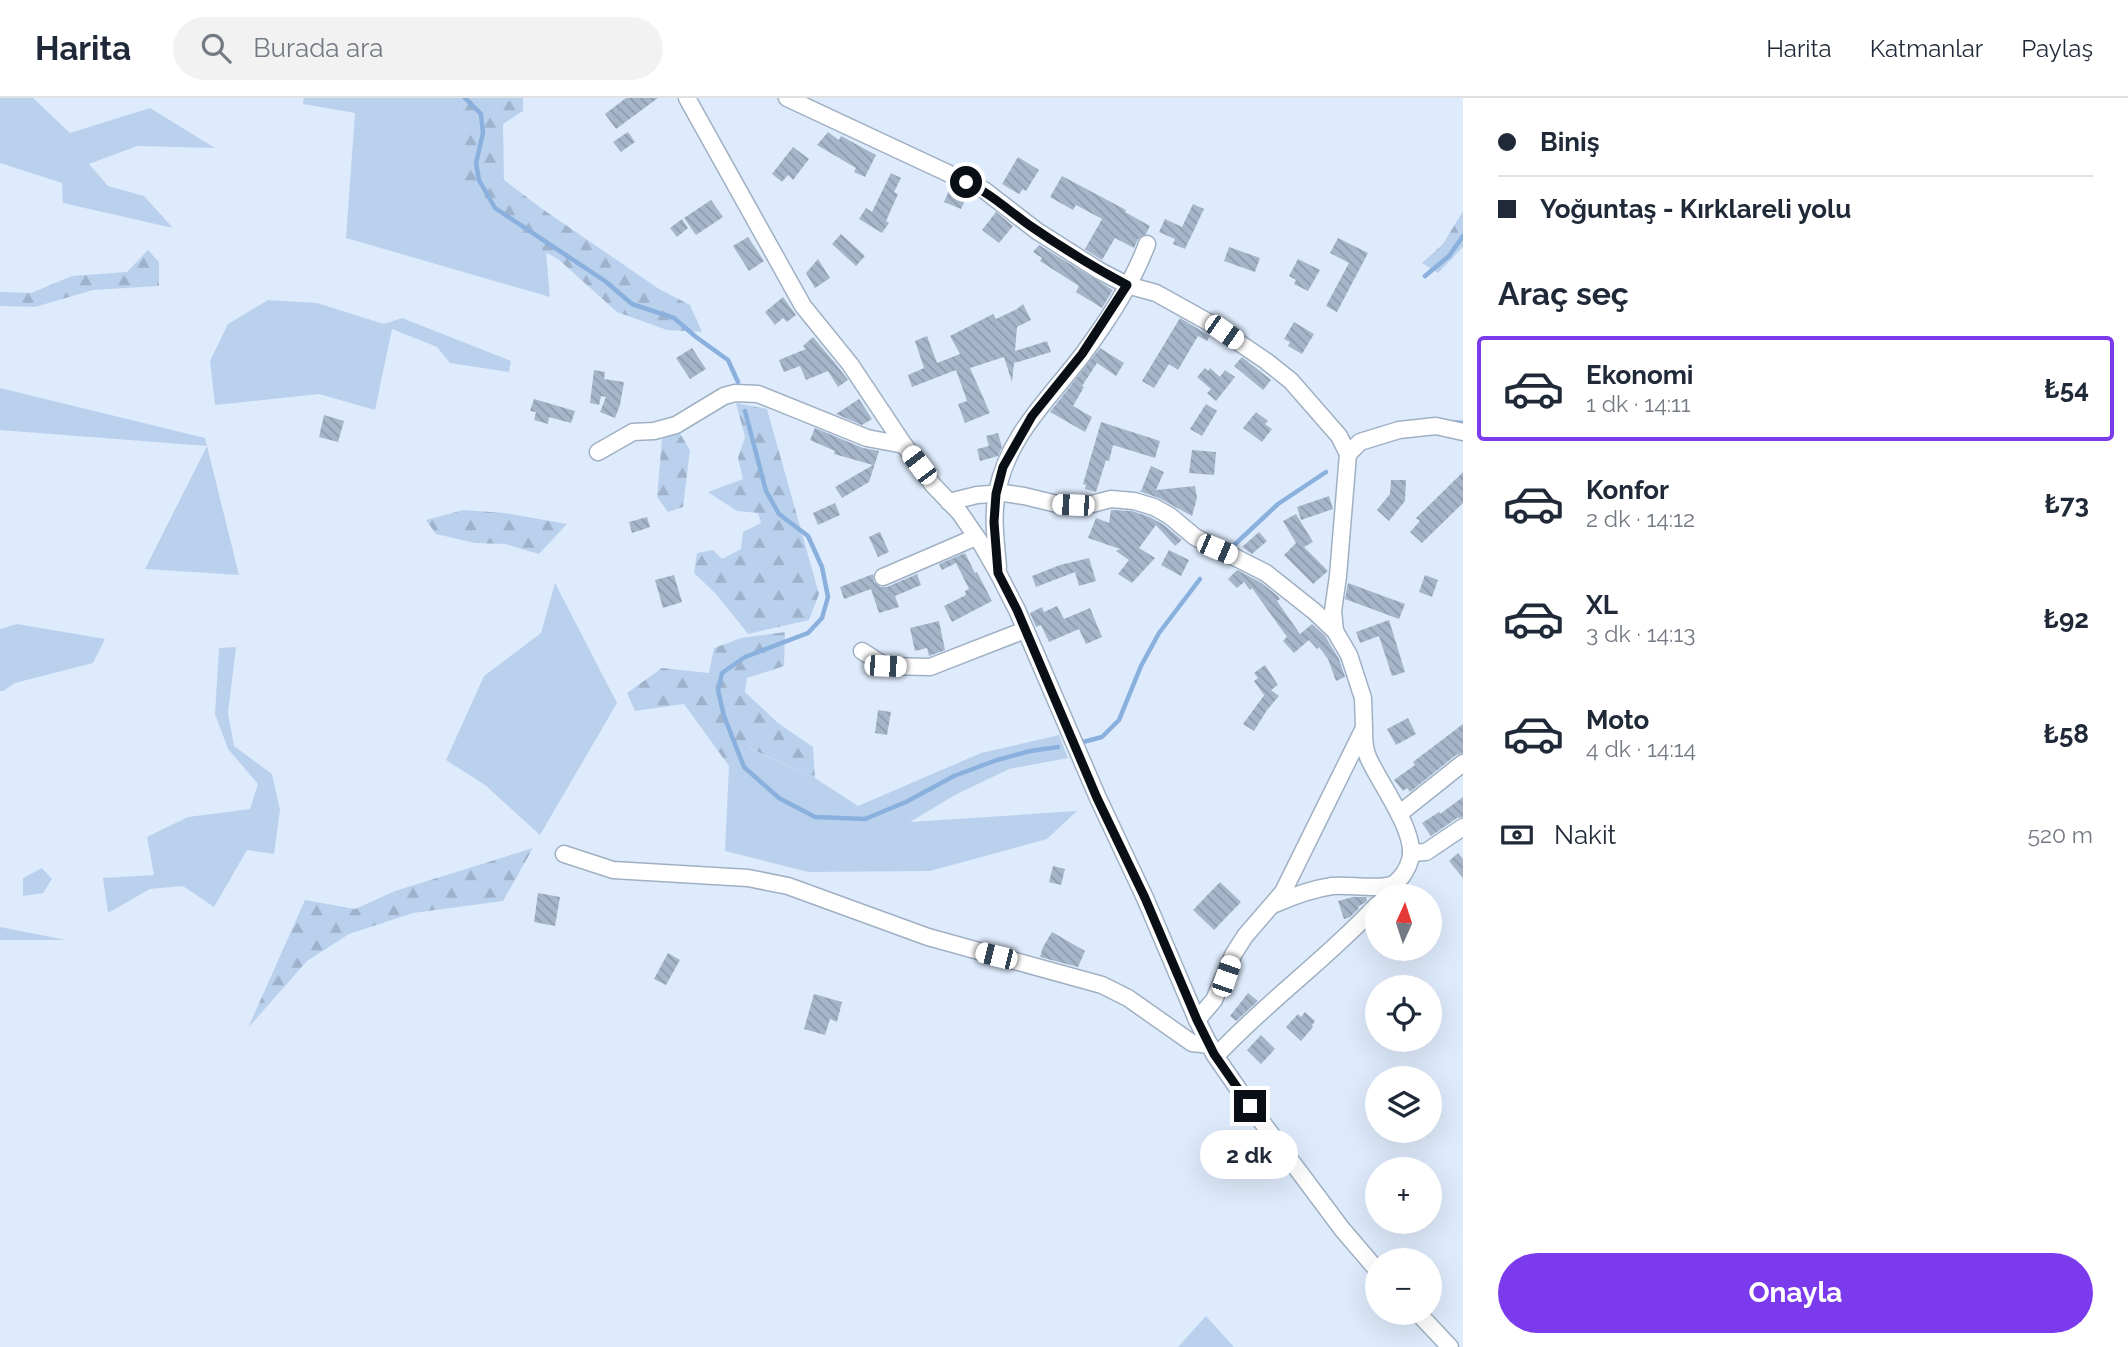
<!DOCTYPE html>
<html lang="tr">
<meta charset="utf-8">
<style>
:root{--surface:#fff;--page:#f2f2f3;--text:#1f2937;--muted:#747a83;--line:#e0e1e3;--accent:#7c3aed}
body{margin:0;font-family:Raleway,sans-serif;background:var(--page);color:var(--text);height:100vh;display:flex;flex-direction:column;font-size:26px;white-space:nowrap}
*{box-sizing:border-box;margin:0}
p{font-size:23px;color:var(--muted)}
.icon{flex:none;width:38px;height:38px;fill:none;stroke:currentColor;stroke-width:2;stroke-linecap:round;stroke-linejoin:round}
.map{position:relative;flex:1;overflow:hidden}
.drawer{display:flex;flex-direction:column;background:var(--surface);width:665px}
.drawer>*{flex:none}
.banner{display:grid;align-content:center;height:154px;padding:0 35px;background:var(--surface)}
.needle{width:46px;rotate:3deg}
.fabs{position:absolute;left:1365px;top:786px;display:grid;gap:14px}
.fabs a{display:grid;place-items:center;width:77px;height:77px;border-radius:50%;background:var(--surface);box-shadow:0 7px 28px #0002;font-size:35px}
.end{position:absolute;width:32px;height:32px;margin:-16px;border:9px solid #090f15;background:#fff;box-shadow:0 0 0 4px #fff}
.from{border-radius:50%}
.bubble{position:absolute;height:49px;border-radius:24px;background:var(--surface);box-shadow:0 7px 28px #0002;font-size:23px;font-weight:700;line-height:49px;text-align:center}
.car{position:absolute;width:21px;height:42px;margin:-21px -10px;border-radius:9px;box-shadow:0 0 5px 2px #0007;background:linear-gradient(#fff 24%,#345 0 40%,#fff 0 76%,#345 0 86%,#fff 0)}
.banner b{display:flex;align-items:center;gap:24px;height:66px;font-size:26px}
.banner b+b{border-top:2px solid var(--line)}
.banner i{width:18px;height:18px;background:var(--text)}
ul{padding:0;list-style:none}
li{display:flex;align-items:center;gap:21px;height:105px;margin:0 14px 10px;padding:0 21px;border:4px solid transparent;border-radius:7px}
li div{flex:1}
li b{display:block;font-size:26px}
li em{font-style:normal;font-weight:700}
li.current{border-color:var(--accent)}
li>.icon{width:63px;height:63px;stroke-width:1.5}
h2{padding:0 35px;font-size:32px;line-height:84px}
.pay{display:flex;align-items:center;gap:18px;height:77px;padding:0 35px;font-size:26px}
.pay p{margin-inline-start:auto}
.cta{display:flex;gap:14px;margin-top:auto;padding:14px 35px}
.cta a{flex:1;height:80px;border-radius:42px;background:var(--accent);color:#fff;font-size:28px;font-weight:700;line-height:80px;text-align:center}
header{display:flex;align-items:center;gap:42px;box-sizing:border-box;height:98px;padding:0 35px;background:var(--surface);border-bottom:2px solid var(--line)}
header strong{font-size:33px}
nav{display:flex;gap:38px;margin-inline-start:auto;font-size:24px}
.search{width:490px;height:63px;background:var(--page);display:flex;align-items:center;gap:18px;box-sizing:border-box;padding:0 24px;border-radius:38px;color:var(--muted);font-size:26px}
main{display:flex;flex:1;min-height:0}
.map>svg:first-child{display:block}
</style>
<header>
<strong>Harita</strong>
<div class="search"><svg class="icon" aria-label="search" viewBox="0 0 24 24"><circle cx="10" cy="10" r="6"/><path d="M15 15l6 6"/></svg>Burada ara</div>
<nav><a>Harita</a><a>Katmanlar</a><a>Paylaş</a></nav>
</header>
<main>
<div class="map">
<svg width="1463" height="1249" viewBox="0 0 1463 1249">
<defs>
<pattern id="forest-firs" width="22" height="20" patternUnits="userSpaceOnUse" patternTransform="scale(1.75)"><rect width="22" height="20" fill="#bad1ee"/><path d="M5 1l3.5 6h-7zM16 11l3.5 6h-7z" fill="#9fb2cb"/></pattern>
<pattern id="building-back-hatch" width="6" height="6" patternUnits="userSpaceOnUse" patternTransform="scale(1.75)"><rect width="6" height="6" fill="#a6b6ca"/><path d="M-1 5l2 2M0 0l6 6M5-1l2 2" fill="none" stroke="#8e9bad"/></pattern>
</defs>
<rect width="100%" height="100%" fill="#deebfc"/>
<g fill="#bad1ee">
<path d="M 0,0 L 33,0 L 70,35 L 150,10 L 215,50 L 137,48 L 89,66 L 108,88 L 144,98 L 173,130 L 63,105 L 62,85 L 0,65 Z"/>
<path d="M 304,0 L 467,0 L 459,9 L 466,32 L 459,77 L 485,122 L 546,154 L 550,199 L 346,140 L 355,15 L 303,6 Z"/>
<path d="M 268,202 L 317,205 L 384,226 L 402,220 L 511,263 L 509,274 L 450,265 L 437,249 L 392,231 L 375,312 L 319,296 L 215,307 L 210,263 L 228,226 Z"/>
<path d="M 0,290 L 205,340 L 239,477 L 145,471 L 207,348 L 0,332 Z"/>
<path d="M 555,485 L 617,605 L 540,737 L 485,687 L 446,662 L 484,578 L 541,535 Z"/>
<path d="M 17,526 L 105,541 L 93,565 L 15,585 L 3,593 L 0,593 L 0,531 Z"/>
<path d="M 236,549 L 228,615 L 234,648 L 272,676 L 280,712 L 274,756 L 247,752 L 214,809 L 183,788 L 150,791 L 108,815 L 103,780 L 154,777 L 147,739 L 188,719 L 250,711 L 258,686 L 228,651 L 215,616 L 219,550 Z"/>
<path d="M 1059,637 L 1068,660 L 1009,671 L 955,697 L 910,724 L 1077,713 L 1047,741 L 930,773 L 808,774 L 725,753 L 729,668 L 748,650 L 815,680 L 858,708 L 981,655 Z"/>
<path d="M 42,770 L 52,781 L 43,795 L 23,798 L 23,780 Z"/>
<path d="M 0,829 L 66,842 L 0,842 Z"/>
<path d="M 1206,1218 L 1234,1249 L 1178,1249 Z"/>
</g>
<g fill="url(#forest-firs)">
<path d="M 467,0 L 523,0 L 523,13 L 503,26 L 504,82 L 541,110 L 659,191 L 690,207 L 702,234 L 667,232 L 617,214 L 558,161 L 485,122 L 458,77 L 466,32 L 459,9 Z"/>
<path d="M 1463,113 L 1463,149 L 1438,175 L 1422,165 L 1443,146 Z"/>
<path d="M 148,152 L 159,164 L 159,188 L 93,192 L 35,209 L 0,208 L 0,194 L 31,195 L 72,178 L 127,174 Z"/>
<path d="M 736,305 L 767,311 L 819,496 L 809,522 L 748,536 L 717,497 L 694,475 L 697,455 L 713,452 L 722,461 L 741,451 L 743,434 L 761,425 L 758,415 L 737,413 L 708,394 L 743,381 L 738,360 L 745,339 Z"/>
<path d="M 679,334 L 690,352 L 683,409 L 668,414 L 657,399 L 662,341 Z"/>
<path d="M 463,412 L 505,415 L 567,426 L 539,456 L 505,446 L 475,445 L 436,436 L 426,422 Z"/>
<path d="M 785,534 L 784,568 L 747,580 L 745,594 L 778,625 L 813,649 L 815,680 L 749,650 L 729,668 L 684,606 L 635,613 L 627,595 L 662,570 L 709,575 L 714,550 L 741,540 Z"/>
<path d="M 533,750 L 503,803 L 413,815 L 349,836 L 307,863 L 248,930 L 305,802 L 355,811 L 395,793 Z"/>
</g>
<g fill="none" stroke-linecap="round" stroke-linejoin="round">
<g stroke="#8ab0de" stroke-width="4.5">
<path d="M 465,0 L 481,16 L 483,35 L 476,65 L 479,82 L 495,110 L 605,183 L 632,206 L 674,220 L 696,239 L 728,262 L 738,284"/>
<path d="M 1425,178 L 1449,158 L 1463,138"/>
<path d="M 745,313 L 766,393 L 779,416 L 808,438 L 822,469 L 828,499 L 822,520 L 808,535 L 745,559 L 722,575 L 718,592 L 724,618 L 744,669 L 779,700 L 815,719 L 865,721 L 906,704 L 954,678 L 997,662 L 1030,653 L 1058,649"/>
<path d="M 1450,324 L 1463,325"/>
<path d="M 1232,449 L 1278,406 L 1326,374"/>
<path d="M 1083,644 L 1102,639 L 1119,622 L 1141,568 L 1159,535 L 1200,481"/>
</g>
</g>
<g fill="url(#building-back-hatch)">
<path d="M 626,0 L 658,0 L 616,31 L 605,16 Z"/>
<path d="M 628,34 L 635,44 L 621,54 L 613,44 Z"/>
<path d="M 828,34 L 839,42 L 841,38 L 876,57 L 865,79 L 854,74 L 856,70 L 817,47 Z"/>
<path d="M 793,49 L 809,61 L 793,82 L 788,77 L 782,84 L 772,76 Z"/>
<path d="M 1018,59 L 1039,72 L 1026,93 L 1023,91 L 1019,96 L 1002,86 Z"/>
<path d="M 891,75 L 901,80 L 894,94 L 898,96 L 886,123 L 889,125 L 882,135 L 859,121 L 866,110 L 872,114 Z"/>
<path d="M 1062,78 L 1126,112 L 1125,114 L 1150,128 L 1146,136 L 1138,141 L 1134,150 L 1115,140 L 1102,162 L 1085,151 L 1102,121 L 1076,107 L 1073,112 L 1050,99 Z"/>
<path d="M 951,88 L 968,96 L 961,111 L 944,104 Z"/>
<path d="M 711,102 L 723,119 L 696,137 L 684,120 Z"/>
<path d="M 1193,106 L 1204,111 L 1185,151 L 1173,146 L 1175,141 L 1159,134 L 1165,121 L 1182,129 Z"/>
<path d="M 996,114 L 1013,128 L 999,145 L 982,132 Z"/>
<path d="M 682,121 L 688,130 L 677,139 L 670,130 Z"/>
<path d="M 841,136 L 865,158 L 856,168 L 832,146 Z"/>
<path d="M 748,139 L 764,163 L 749,173 L 733,148 Z"/>
<path d="M 1338,140 L 1368,155 L 1337,214 L 1326,208 L 1349,165 L 1330,155 Z"/>
<path d="M 1039,147 L 1113,192 L 1102,210 L 1076,194 L 1079,188 L 1040,163 L 1042,160 L 1033,154 Z"/>
<path d="M 1229,149 L 1260,160 L 1255,174 L 1224,163 Z"/>
<path d="M 818,161 L 830,180 L 815,190 L 806,175 Z"/>
<path d="M 1298,161 L 1320,172 L 1308,193 L 1294,186 L 1296,182 L 1289,178 Z"/>
<path d="M 783,199 L 796,217 L 787,224 L 783,220 L 775,227 L 765,214 Z"/>
<path d="M 1023,206 L 1031,222 L 1017,229 L 1015,253 L 1047,243 L 1051,254 L 1014,265 L 1012,284 L 1004,259 L 970,270 L 990,315 L 965,325 L 958,306 L 967,303 L 966,300 L 956,272 L 912,289 L 908,277 L 924,270 L 915,243 L 927,238 L 937,265 L 960,256 L 950,238 L 993,216 L 996,221 L 1017,211 Z"/>
<path d="M 1180,220 L 1210,238 L 1207,243 L 1198,238 L 1178,272 L 1169,266 L 1154,290 L 1142,283 Z"/>
<path d="M 1294,224 L 1314,236 L 1302,256 L 1288,248 L 1290,244 L 1284,241 Z"/>
<path d="M 813,239 L 835,265 L 848,282 L 838,289 L 828,273 L 806,282 L 800,268 L 784,274 L 779,262 L 806,251 L 803,248 Z"/>
<path d="M 692,250 L 706,271 L 690,281 L 676,260 Z"/>
<path d="M 1100,250 L 1124,265 L 1116,278 L 1097,265 L 1082,288 L 1084,289 L 1073,308 L 1092,319 L 1085,334 L 1050,314 Z"/>
<path d="M 1242,259 L 1271,282 L 1263,292 L 1234,268 Z"/>
<path d="M 1205,270 L 1208,273 L 1210,270 L 1220,279 L 1225,272 L 1235,279 L 1216,303 L 1207,295 L 1211,291 L 1197,279 Z"/>
<path d="M 594,272 L 605,274 L 604,281 L 624,284 L 620,307 L 615,320 L 600,314 L 606,299 L 601,298 L 599,307 L 590,305 Z"/>
<path d="M 534,301 L 575,313 L 571,325 L 549,319 L 548,326 L 534,322 L 536,314 L 530,313 Z"/>
<path d="M 859,301 L 872,321 L 862,327 L 836,316 Z"/>
<path d="M 1206,306 L 1217,313 L 1202,338 L 1190,331 Z"/>
<path d="M 1256,314 L 1268,323 L 1265,326 L 1272,331 L 1262,344 L 1243,330 Z"/>
<path d="M 324,317 L 344,323 L 338,344 L 319,339 Z"/>
<path d="M 1101,324 L 1160,343 L 1155,360 L 1113,347 L 1109,363 L 1106,362 L 1096,394 L 1085,391 L 1086,387 L 1083,386 Z"/>
<path d="M 815,330 L 863,350 L 879,353 L 869,384 L 842,400 L 835,389 L 873,367 L 834,356 L 835,353 L 810,342 Z"/>
<path d="M 998,335 L 1002,349 L 998,358 L 980,363 L 977,351 L 989,348 L 986,338 Z"/>
<path d="M 1192,352 L 1216,354 L 1214,377 L 1189,375 Z"/>
<path d="M 1151,368 L 1164,374 L 1156,392 L 1195,388 L 1197,400 L 1192,418 L 1159,400 L 1139,393 L 1141,393 Z"/>
<path d="M 1463,374 L 1463,405 L 1422,445 L 1410,434 L 1420,423 L 1416,420 Z"/>
<path d="M 1391,382 L 1406,382 L 1405,403 L 1389,423 L 1377,412 L 1390,396 Z"/>
<path d="M 1329,398 L 1333,411 L 1301,422 L 1297,409 Z"/>
<path d="M 835,405 L 840,417 L 818,427 L 813,415 Z"/>
<path d="M 1111,412 L 1132,413 L 1150,419 L 1164,427 L 1182,442 L 1175,448 L 1156,427 L 1139,450 L 1155,460 L 1132,485 L 1118,476 L 1129,462 L 1116,453 L 1120,451 L 1088,440 L 1096,420 L 1109,425 Z"/>
<path d="M 1296,416 L 1313,444 L 1304,449 L 1328,473 L 1313,486 L 1284,457 L 1296,445 L 1283,423 Z"/>
<path d="M 647,419 L 650,429 L 632,435 L 629,424 Z"/>
<path d="M 880,434 L 889,454 L 878,459 L 869,439 Z"/>
<path d="M 1259,434 L 1267,443 L 1252,456 L 1242,449 Z"/>
<path d="M 1169,452 L 1189,462 L 1181,478 L 1161,467 Z"/>
<path d="M 965,455 L 975,475 L 977,474 L 992,503 L 952,524 L 944,508 L 966,497 L 965,493 L 969,491 L 956,465 L 942,472 L 939,466 Z"/>
<path d="M 1089,460 L 1096,483 L 1079,488 L 1075,474 L 1036,489 L 1032,478 L 1060,467 Z"/>
<path d="M 1237,472 L 1260,484 L 1278,498 L 1280,501 L 1277,503 L 1300,536 L 1312,526 L 1325,538 L 1339,561 L 1345,579 L 1336,583 L 1328,561 L 1319,549 L 1317,551 L 1309,542 L 1294,555 L 1283,543 L 1287,539 L 1252,490 L 1250,492 L 1244,484 L 1237,490 L 1228,481 Z"/>
<path d="M 873,476 L 874,484 L 881,489 L 887,489 L 917,476 L 921,487 L 895,498 L 899,509 L 879,515 L 871,491 L 844,501 L 840,489 Z"/>
<path d="M 674,477 L 682,504 L 663,510 L 655,482 Z"/>
<path d="M 1425,477 L 1438,482 L 1432,499 L 1419,494 Z"/>
<path d="M 1348,485 L 1405,506 L 1399,521 L 1345,501 Z"/>
<path d="M 1057,508 L 1064,521 L 1090,510 L 1102,539 L 1086,546 L 1079,531 L 1049,544 L 1041,527 L 1036,529 L 1030,515 L 1042,509 L 1044,514 Z"/>
<path d="M 1389,522 L 1405,574 L 1392,578 L 1379,538 L 1360,545 L 1356,534 Z"/>
<path d="M 939,523 L 945,552 L 929,558 L 927,550 L 915,553 L 910,530 Z"/>
<path d="M 1265,567 L 1278,587 L 1271,592 L 1279,598 L 1267,612 L 1254,633 L 1243,626 L 1265,596 L 1264,597 L 1254,583 L 1258,580 L 1254,575 Z"/>
<path d="M 878,612 L 891,614 L 887,637 L 875,635 Z"/>
<path d="M 1408,620 L 1416,636 L 1396,647 L 1387,631 Z"/>
<path d="M 1463,626 L 1463,655 L 1456,657 L 1410,694 L 1407,690 L 1403,693 L 1394,682 L 1415,667 L 1413,664 Z"/>
<path d="M 1463,699 L 1463,719 L 1457,720 L 1431,738 L 1422,725 L 1439,714 L 1440,716 Z"/>
<path d="M 1458,755 L 1463,761 L 1463,780 L 1449,763 Z"/>
<path d="M 1053,768 L 1065,771 L 1061,787 L 1049,784 Z"/>
<path d="M 1220,784 L 1241,804 L 1214,832 L 1193,812 Z"/>
<path d="M 538,795 L 560,799 L 555,828 L 534,824 Z"/>
<path d="M 1353,799 L 1366,799 L 1367,803 L 1358,809 L 1359,810 L 1350,819 L 1344,821 L 1338,803 Z"/>
<path d="M 1052,834 L 1085,853 L 1078,869 L 1040,859 L 1043,849 Z"/>
<path d="M 668,855 L 680,862 L 666,887 L 654,881 Z"/>
<path d="M 1248,895 L 1258,903 L 1236,923 L 1230,918 Z"/>
<path d="M 814,896 L 842,904 L 837,924 L 830,921 L 825,937 L 804,931 Z"/>
<path d="M 1305,914 L 1315,923 L 1312,927 L 1313,929 L 1301,943 L 1286,929 L 1298,916 L 1301,919 Z"/>
<path d="M 1261,937 L 1275,951 L 1261,966 L 1247,952 Z"/>
</g>
<g fill="none" stroke-linecap="round" stroke-linejoin="round">
<g stroke="#a0b0c3" stroke-width="19">
<g id="minor">
<path d="M 687,0 L 803,208 L 850,266 L 902,344 L 933,387 L 960,415 L 982,447 L 998,475 L 1017,512 L 1098,700 L 1145,800 L 1197,922 L 1214,956 L 1250,1008 L 1342,1131 L 1377,1172"/>
<path d="M 787,0 L 984,92 L 1037,133 L 1100,173 L 1127,187 L 1156,195 L 1210,225 L 1266,263 L 1291,283 L 1339,338 L 1348,356 L 1338,478 L 1333,513 L 1335,533"/>
<path d="M 598,354 L 633,334 L 654,333 L 676,327 L 724,298 L 735,295 L 758,296 L 867,340 L 904,347"/>
<path d="M 1348,356 L 1360,344 L 1399,332 L 1436,328 L 1463,334"/>
<path d="M 949,404 L 977,397 L 1004,395 L 1024,398 L 1057,406 L 1088,407 L 1111,401 L 1134,403 L 1154,409 L 1170,418 L 1195,439 L 1266,475 L 1315,514 L 1335,533 L 1349,557 L 1363,600 L 1364,630 L 1283,794 L 1245,838 L 1233,857 L 1214,902 L 1197,922"/>
<path d="M 998,469 C 996,445 992,419 997,395 C 1007,338 1050,300 1083,256 C 1106,225 1134,182 1147,146"/>
<path d="M 883,479 L 976,439"/>
<path d="M 862,553 L 885,568 L 930,569 L 1025,532"/>
<path d="M 1399,716 L 1463,665"/>
<path d="M 1411,755 L 1426,754 L 1463,729"/>
<path d="M 564,756 L 613,772 L 748,780 L 788,788 L 928,839 L 1102,887 L 1128,900 L 1192,945 L 1210,947"/>
<path d="M 1275,806 C 1293,798 1312,791 1332,788 C 1348,786 1384,793 1395,785 C 1402,780 1408,770 1410,762 C 1418,735 1379,685 1368,659 C 1364,650 1364,642 1364,633"/>
<path d="M 1216,958 C 1266,904 1327,861 1377,807"/>
<path d="M 1417,1214 L 1450,1249"/>
</g>
</g>
<use href="#minor" stroke="#fff" stroke-width="16"/>
</g>
<g fill="none" stroke-linecap="round" stroke-linejoin="round">
<path stroke="#090f15" stroke-width="9" d="M 966,84 C 990,95 1008,112 1029,127 C 1061,149 1093,169 1127,187 L 1082,256 L 1032,318 L 1003,369 L 996,396 L 994,424 L 998,475 L 1017,512 L 1097,700 L 1145,800 L 1197,922 L 1214,956 L 1250,1008"/>
</g>
</svg>
<div class="fabs">
<a><svg class="needle" viewBox="-14 -14 28 28"><path d="M0-13l5 13h-10z" fill="#e53935"/><path d="M0 13l5-13h-10z" fill="#747a83"/></svg></a>
<a><svg class="icon" aria-label="locate" viewBox="0 0 24 24"><circle cx="12" cy="12" r="6"/><path d="M12 2v4M12 18v4M2 12h4M18 12h4"/></svg></a>
<a><svg class="icon" aria-label="layers" viewBox="0 0 24 24"><path d="M12 4l9 5-9 5-9-5zM3 14l9 5 9-5"/></svg></a>
<a>+</a>
<a>−</a>
</div>
<i class="end from" style="left:966px;top:84px"></i>
<i class="end" style="left:1250px;top:1008px"></i>
<div class="bubble" style="left:1200px;top:1032px;width:98px">2 dk</div>
<i class="car" style="left:1224px;top:234px;rotate:125deg"></i>
<i class="car" style="left:919px;top:367px;rotate:323deg"></i>
<i class="car" style="left:1073px;top:407px;rotate:272deg"></i>
<i class="car" style="left:1217px;top:451px;rotate:113deg"></i>
<i class="car" style="left:885px;top:568px;rotate:92deg"></i>
<i class="car" style="left:996px;top:858px;rotate:284deg"></i>
<i class="car" style="left:1226px;top:878px;rotate:19deg"></i>
</div>
<section class="drawer">
<div class="banner">
<b><i class="from"></i>Biniş</b>
<b><i></i>Yoğuntaş - Kırklareli yolu</b>
</div>
<h2>Araç seç</h2>
<ul>
<li class="current"><svg class="icon" aria-label="car" viewBox="0 0 24 24"><path d="M5 17H2v-5l4-1 3-4h7l3 4 3 1v5h-3M9 17h6M6 11h13"/><circle cx="7" cy="17" r="2"/><circle cx="17" cy="17" r="2"/></svg><div><b>Ekonomi</b><p>1 dk · 14:11</p></div><em>₺54</em></li>
<li><svg class="icon" aria-label="car" viewBox="0 0 24 24"><path d="M5 17H2v-5l4-1 3-4h7l3 4 3 1v5h-3M9 17h6M6 11h13"/><circle cx="7" cy="17" r="2"/><circle cx="17" cy="17" r="2"/></svg><div><b>Konfor</b><p>2 dk · 14:12</p></div><em>₺73</em></li>
<li><svg class="icon" aria-label="car" viewBox="0 0 24 24"><path d="M5 17H2v-5l4-1 3-4h7l3 4 3 1v5h-3M9 17h6M6 11h13"/><circle cx="7" cy="17" r="2"/><circle cx="17" cy="17" r="2"/></svg><div><b>XL</b><p>3 dk · 14:13</p></div><em>₺92</em></li>
<li><svg class="icon" aria-label="car" viewBox="0 0 24 24"><path d="M5 17H2v-5l4-1 3-4h7l3 4 3 1v5h-3M9 17h6M6 11h13"/><circle cx="7" cy="17" r="2"/><circle cx="17" cy="17" r="2"/></svg><div><b>Moto</b><p>4 dk · 14:14</p></div><em>₺58</em></li>
</ul>
<div class="pay"><svg class="icon" aria-label="cash" viewBox="0 0 24 24"><path d="M3 7h18v10H3z"/><circle cx="12" cy="12" r="2"/></svg>Nakit<p>520 m</p></div>
<div class="cta"><a>Onayla</a></div>
</section>
</main>
